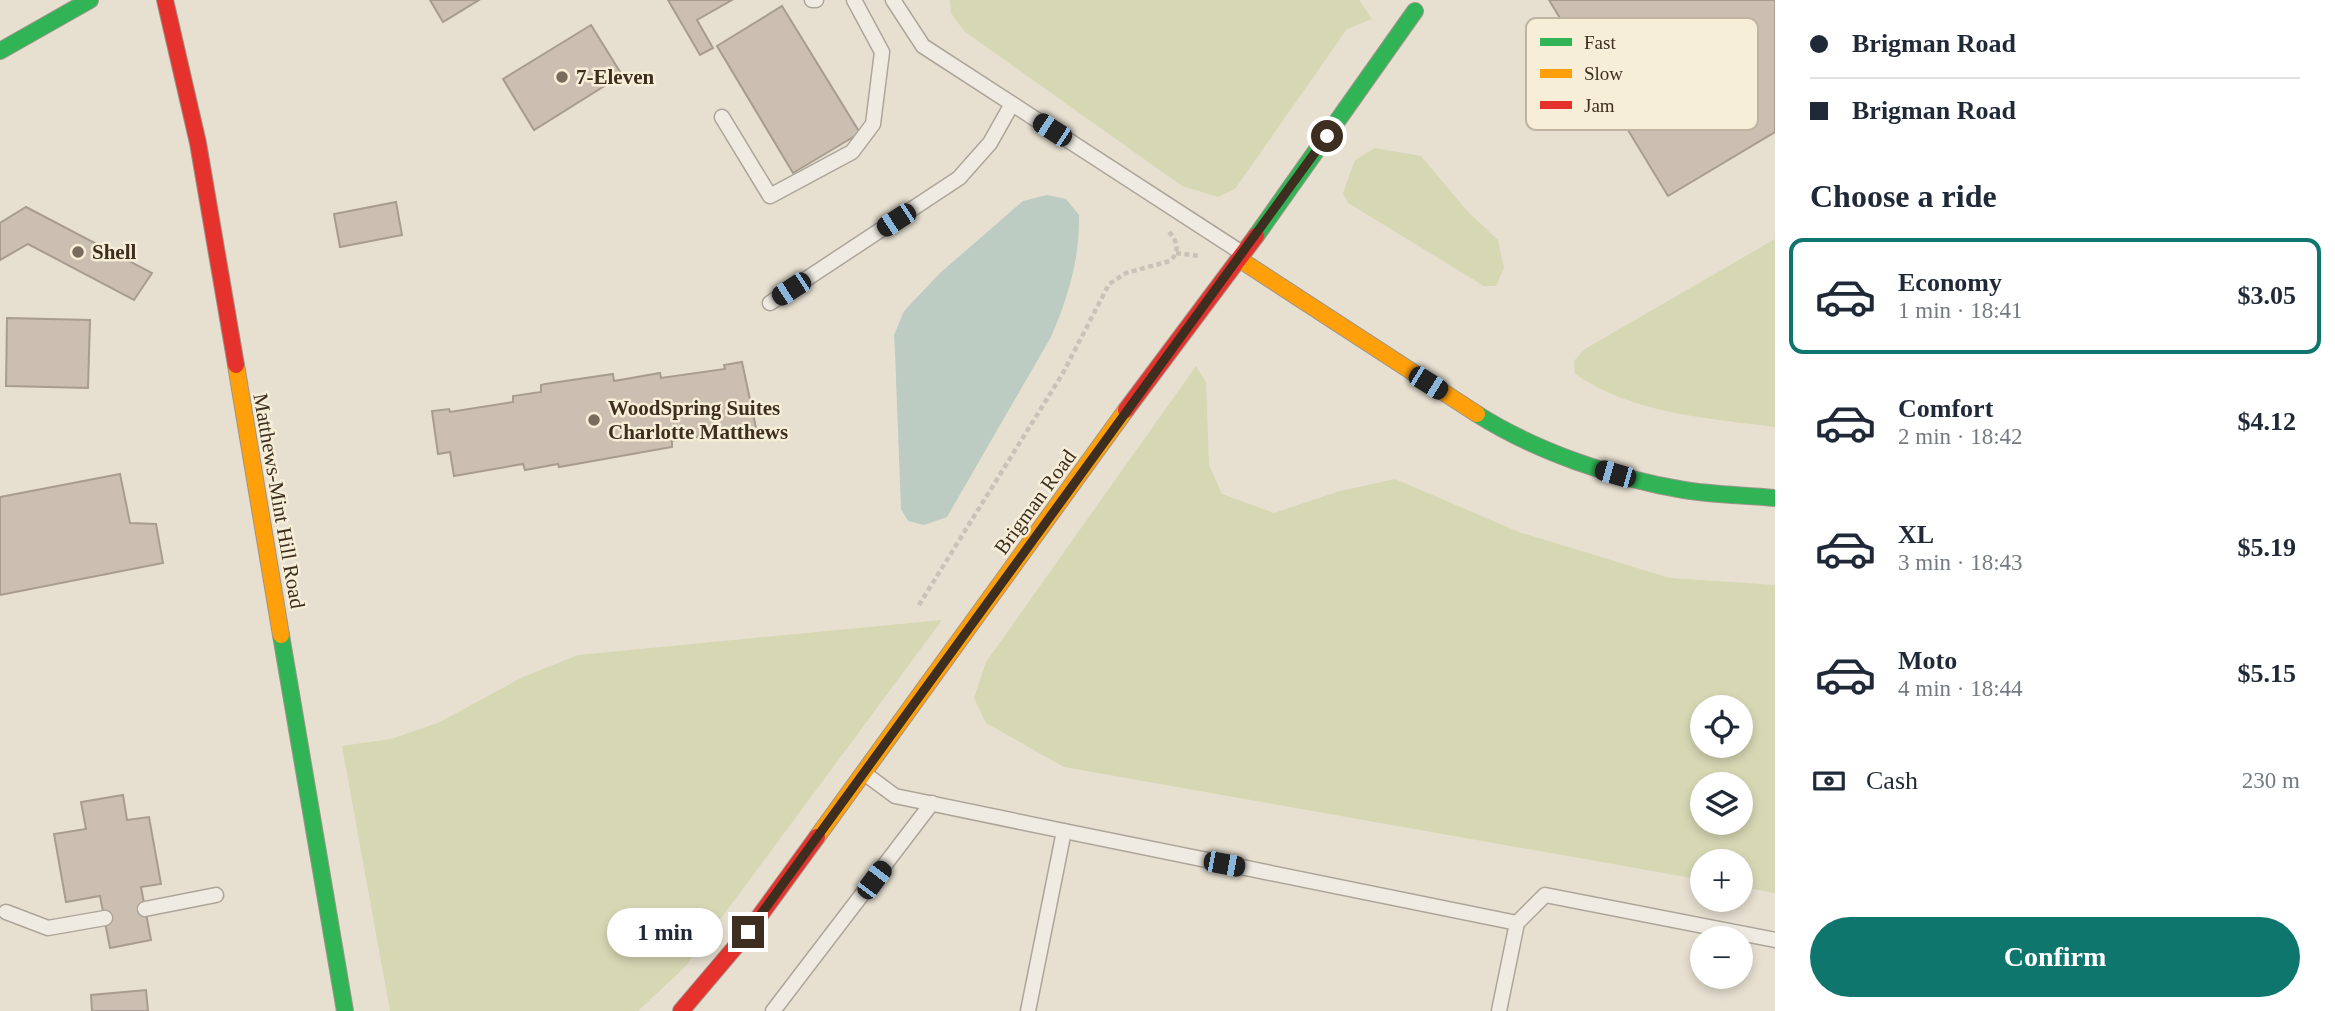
<!DOCTYPE html>
<meta charset="utf-8">
<style>
:root{--surface:#fff;--page:#f2f2f3;--text:#1f2937;--muted:#747a83;--line:#e0e1e3;--accent:#0f766e}
body{margin:0;font-family:Georgia,serif;background:var(--page);color:var(--text);height:100vh;display:flex;flex-direction:column;font-size:26px;white-space:nowrap}
*{box-sizing:border-box;margin:0}
p{font-size:23px;color:var(--muted)}
.icon{flex:none;width:38px;height:38px;fill:none;stroke:currentColor;stroke-width:2;stroke-linecap:round;stroke-linejoin:round}
.map{position:relative;flex:1;overflow:hidden}
.panel{display:flex;flex-direction:column;background:var(--surface);width:560px}
.panel>*{flex:none}
.hud{display:grid;align-content:center;height:154px;padding:0 35px;background:var(--surface)}
.fabs{position:absolute;left:1690px;top:695px;display:grid;gap:14px}
.fabs a{display:grid;place-items:center;width:63px;height:63px;border-radius:50%;background:var(--surface);box-shadow:0 4px 10px #0003;font-size:35px}
.end{position:absolute;width:32px;height:32px;margin:-16px;border:9px solid #3d2e20;background:#fff;box-shadow:0 0 0 4px #fff}
.from{border-radius:50%}
.bubble{position:absolute;height:49px;border-radius:24px;background:var(--surface);box-shadow:0 4px 10px #0003;font-size:23px;font-weight:800;line-height:49px;text-align:center}
.car{position:absolute;width:21px;height:42px;margin:-21px -10px;border-radius:9px;box-shadow:0 0 5px 2px #0007;background:linear-gradient(#222 24%,#8ab4d8 0 40%,#222 0 76%,#8ab4d8 0 86%,#222 0)}
.hud b{display:flex;align-items:center;gap:24px;height:66px;font-size:26px}
.hud b+b{border-top:2px solid var(--line)}
.hud i{width:18px;height:18px;background:var(--text)}
ul{padding:0;list-style:none}
li{display:flex;align-items:center;gap:21px;height:116px;margin:0 14px 10px;padding:0 21px;border:4px solid transparent;border-radius:14px}
li div{flex:1}
li b{display:block;font-size:26px}
li em{font-style:normal;font-weight:800}
li.selected{border-color:var(--accent)}
li>.icon{width:63px;height:63px;stroke-width:1.5}
h2{padding:0 35px;font-size:32px;line-height:84px}
.pay{display:flex;align-items:center;gap:18px;height:77px;padding:0 35px;font-size:26px}
.pay p{margin-inline-start:auto}
.primary-button{display:flex;gap:14px;margin-top:auto;padding:14px 35px}
.primary-button a{flex:1;height:80px;border-radius:42px;background:var(--accent);color:#fff;font-size:28px;font-weight:800;line-height:80px;text-align:center}
main{display:flex;flex:1;min-height:0}
.map>svg:first-child{display:block}
</style>
<main>
<div class="map">
<svg width="1775" height="1011" viewBox="0 0 1775 1011">
<rect width="100%" height="100%" fill="#e7e0d1"/>
<g fill="#d6d7b3" fill-rule="evenodd">
<path d="M 950,0 L 1359,0 L 1372,19 L 1347,29 L 1235,189 L 1218,197 L 1182,186 L 964,31 L 951,13 Z"/>
<path d="M 1375,148 L 1421,156 L 1468,212 L 1498,240 L 1504,268 L 1496,286 L 1484,286 L 1348,203 L 1343,193 L 1355,160 Z"/>
<path d="M 1775,239 L 1775,427 C 1706,418 1634,414 1575,374 L 1574,361 L 1585,349 Z"/>
<path d="M 1196,366 L 1206,382 L 1209,465 L 1222,494 L 1274,513 L 1340,491 L 1395,479 L 1519,532 L 1670,578 L 1775,585 L 1775,893 L 1741,887 L 1741,861 L 1703,861 L 1703,880 L 1064,767 L 986,723 L 974,698 L 986,662 ZM 1703,707 L 1741,707 L 1741,746 L 1703,746 ZM 1703,784 L 1741,784 L 1741,822 L 1703,822 Z"/>
<path d="M 942,620 L 685,967 L 638,1011 L 390,1011 L 342,746 L 391,739 L 438,723 L 523,677 L 578,655 Z"/>
</g>
<path fill="#bcccc2" d="M 1047,195 L 1066,199 L 1079,215 C 1080,258 1068,298 1051,337 L 947,517 L 924,525 L 908,521 L 901,509 L 895,353 L 894,335 L 904,311 L 940,273 L 1023,201 Z"/>
<g fill="#cbbfb2" stroke="#a89c90" stroke-width="2">
<path d="M 430,0 L 479,0 L 443,22 Z"/>
<path d="M 668,0 L 732,0 L 697,20 L 713,48 L 700,55 Z"/>
<path d="M 1549,0 L 1775,0 L 1775,132 L 1668,196 Z"/>
<path d="M 782,6 L 860,133 L 793,173 L 717,46 Z"/>
<path d="M 591,25 L 622,75 L 534,130 L 503,79 Z"/>
<path d="M 396,202 L 402,235 L 340,247 L 334,214 Z"/>
<path d="M 26,207 L 152,273 L 134,300 L 28,244 L 0,260 L 0,223 Z"/>
<path d="M 7,318 L 90,320 L 88,388 L 6,386 Z"/>
<path d="M 742,362 L 756,428 L 672,441 L 672,447 L 559,467 L 558,464 L 525,470 L 523,464 L 454,476 L 450,452 L 438,454 L 432,411 L 449,409 L 450,412 L 513,402 L 513,396 L 541,392 L 541,385 L 545,384 L 613,374 L 614,381 L 660,373 L 661,378 L 725,369 L 724,365 Z"/>
<path d="M 120,474 L 130,523 L 156,524 L 163,563 L 0,595 L 0,497 Z"/>
<path d="M 123,795 L 127,820 L 149,817 L 161,884 L 141,887 L 151,940 L 110,948 L 100,896 L 66,902 L 54,834 L 86,829 L 81,802 Z"/>
<path d="M 146,990 L 148,1011 L 92,1011 L 91,995 Z"/>
</g>
<g fill="none" stroke-linecap="round" stroke-linejoin="round">
<g stroke="#ada599" stroke-width="17">
<g id="lane">
<path d="M 812,0 L 816,0"/>
<path d="M 893,0 L 923,46 L 1242,253"/>
<path d="M 722,117 L 770,196 L 852,152 L 873,124 L 882,52 L 854,0"/>
<path d="M 770,303 L 959,178 L 990,143 L 1012,104"/>
<path d="M 864,773 L 895,796 L 1064,831 L 1028,1011"/>
<path d="M 1064,831 L 1517,923"/>
<path d="M 145,909 L 216,895"/>
<path d="M 6,912 L 48,928 L 105,918"/>
<path d="M 773,1011 L 932,803"/>
<path d="M 1499,1011 L 1517,923 L 1545,895 L 1775,940"/>
</g>
</g>
<g stroke="#9c958a" stroke-width="18">
<g id="fast">
<path d="M 0,51 L 90,0"/>
<path d="M 1256,236 L 1415,11"/>
<path d="M 1477,414 C 1535,451 1616,479 1684,490 C 1714,495 1745,495 1775,498"/>
<path d="M 281,635 L 345,1011"/>
</g>
</g>
<g stroke="#9c958a" stroke-width="18">
<g id="slow">
<path d="M 1239,259 L 1477,414"/>
<path d="M 236,365 L 281,635"/>
<path d="M 817,837 L 1126,410"/>
</g>
</g>
<g stroke="#9c958a" stroke-width="18">
<g id="jam">
<path d="M 165,0 L 198,143 L 236,365"/>
<path d="M 1126,410 L 1256,236"/>
<path d="M 681,1011 L 748,932 L 817,837"/>
</g>
</g>
<g stroke="#c8c2b9" stroke-width="4.5" stroke-dasharray="5 3.5" stroke-linecap="butt">
<path d="M 1176,253 L 1199,256"/>
<path d="M 919,605 L 1063,373 L 1109,284 L 1126,273 L 1170,261 C 1180,251 1178,242 1169,232"/>
</g>
<use href="#lane" stroke="#efebe3" stroke-width="14"/>
<use href="#fast" stroke="#30b455" stroke-width="16"/>
<use href="#slow" stroke="#ff9f0a" stroke-width="16"/>
<use href="#jam" stroke="#e5322d" stroke-width="16"/>
</g>
<g fill="none" stroke-linecap="round" stroke-linejoin="round">
<path stroke="#3d2e20" stroke-width="9" d="M 748,932 L 1327,136"/>
</g>
<g fill="#786c5e" stroke="#f7eed8" stroke-width="2.5">
<circle cx="562" cy="77" r="7"/>
<circle cx="78" cy="252" r="7"/>
<circle cx="594" cy="420" r="7"/>
</g>
<g text-anchor="middle" dominant-baseline="central" stroke-width="5" stroke-linejoin="round" paint-order="stroke">
<g font-size="21" font-weight="bold" fill="#3d2e20" stroke="#f7eed8" text-anchor="start">
<text x="576" y="77">7-Eleven</text>
<text x="92" y="252">Shell</text>
<text x="608" y="408">WoodSpring Suites<tspan x="608" dy="24">Charlotte Matthews</tspan></text>
</g>
<g font-size="21" fill="#3d2e20" stroke="#f7eed8">
<text transform="translate(279 501) rotate(80)">Matthews-Mint Hill Road</text>
<text transform="translate(1035 502) rotate(-54)">Brigman Road</text>
</g>
</g>
<rect x="1526" y="18" width="232" height="112" rx="10" fill="#f7eed8" stroke="#bfb4a1" stroke-width="2"/>
<rect x="1540" y="38" width="32" height="8" fill="#30b455"/>
<rect x="1540" y="69" width="32" height="9" fill="#ff9f0a"/>
<rect x="1540" y="101" width="32" height="8" fill="#e5322d"/>
<g font-size="19" fill="#3d2e20">
<text x="1584" y="49">Fast</text>
<text x="1584" y="80">Slow</text>
<text x="1584" y="112">Jam</text>
</g>
</svg>
<div class="fabs">
<a><svg class="icon" aria-label="locate" viewBox="0 0 24 24"><circle cx="12" cy="12" r="6"/><path d="M12 2v4M12 18v4M2 12h4M18 12h4"/></svg></a>
<a><svg class="icon" aria-label="layers" viewBox="0 0 24 24"><path d="M12 4l9 5-9 5-9-5zM3 14l9 5 9-5"/></svg></a>
<a>+</a>
<a>−</a>
</div>
<i class="end from" style="left:1327px;top:136px"></i>
<i class="end" style="left:748px;top:932px"></i>
<div class="bubble" style="left:607px;top:908px;width:116px">1 min</div>
<i class="car" style="left:1052px;top:130px;rotate:303deg"></i>
<i class="car" style="left:896px;top:220px;rotate:237deg"></i>
<i class="car" style="left:791px;top:289px;rotate:237deg"></i>
<i class="car" style="left:1428px;top:383px;rotate:122deg"></i>
<i class="car" style="left:1615px;top:474px;rotate:286deg"></i>
<i class="car" style="left:1224px;top:864px;rotate:101deg"></i>
<i class="car" style="left:874px;top:880px;rotate:37deg"></i>
</div>
<section class="panel">
<div class="hud">
<b><i class="from"></i>Brigman Road</b>
<b><i></i>Brigman Road</b>
</div>
<h2>Choose a ride</h2>
<ul>
<li class="selected"><svg class="icon" aria-label="car" viewBox="0 0 24 24"><path d="M5 17H2v-5l4-1 3-4h7l3 4 3 1v5h-3M9 17h6M6 11h13"/><circle cx="7" cy="17" r="2"/><circle cx="17" cy="17" r="2"/></svg><div><b>Economy</b><p>1 min · 18:41</p></div><em>$3.05</em></li>
<li><svg class="icon" aria-label="car" viewBox="0 0 24 24"><path d="M5 17H2v-5l4-1 3-4h7l3 4 3 1v5h-3M9 17h6M6 11h13"/><circle cx="7" cy="17" r="2"/><circle cx="17" cy="17" r="2"/></svg><div><b>Comfort</b><p>2 min · 18:42</p></div><em>$4.12</em></li>
<li><svg class="icon" aria-label="car" viewBox="0 0 24 24"><path d="M5 17H2v-5l4-1 3-4h7l3 4 3 1v5h-3M9 17h6M6 11h13"/><circle cx="7" cy="17" r="2"/><circle cx="17" cy="17" r="2"/></svg><div><b>XL</b><p>3 min · 18:43</p></div><em>$5.19</em></li>
<li><svg class="icon" aria-label="car" viewBox="0 0 24 24"><path d="M5 17H2v-5l4-1 3-4h7l3 4 3 1v5h-3M9 17h6M6 11h13"/><circle cx="7" cy="17" r="2"/><circle cx="17" cy="17" r="2"/></svg><div><b>Moto</b><p>4 min · 18:44</p></div><em>$5.15</em></li>
</ul>
<div class="pay"><svg class="icon" aria-label="cash" viewBox="0 0 24 24"><path d="M3 7h18v10H3z"/><circle cx="12" cy="12" r="2"/></svg>Cash<p>230 m</p></div>
<div class="primary-button"><a>Confirm</a></div>
</section>
</main>
